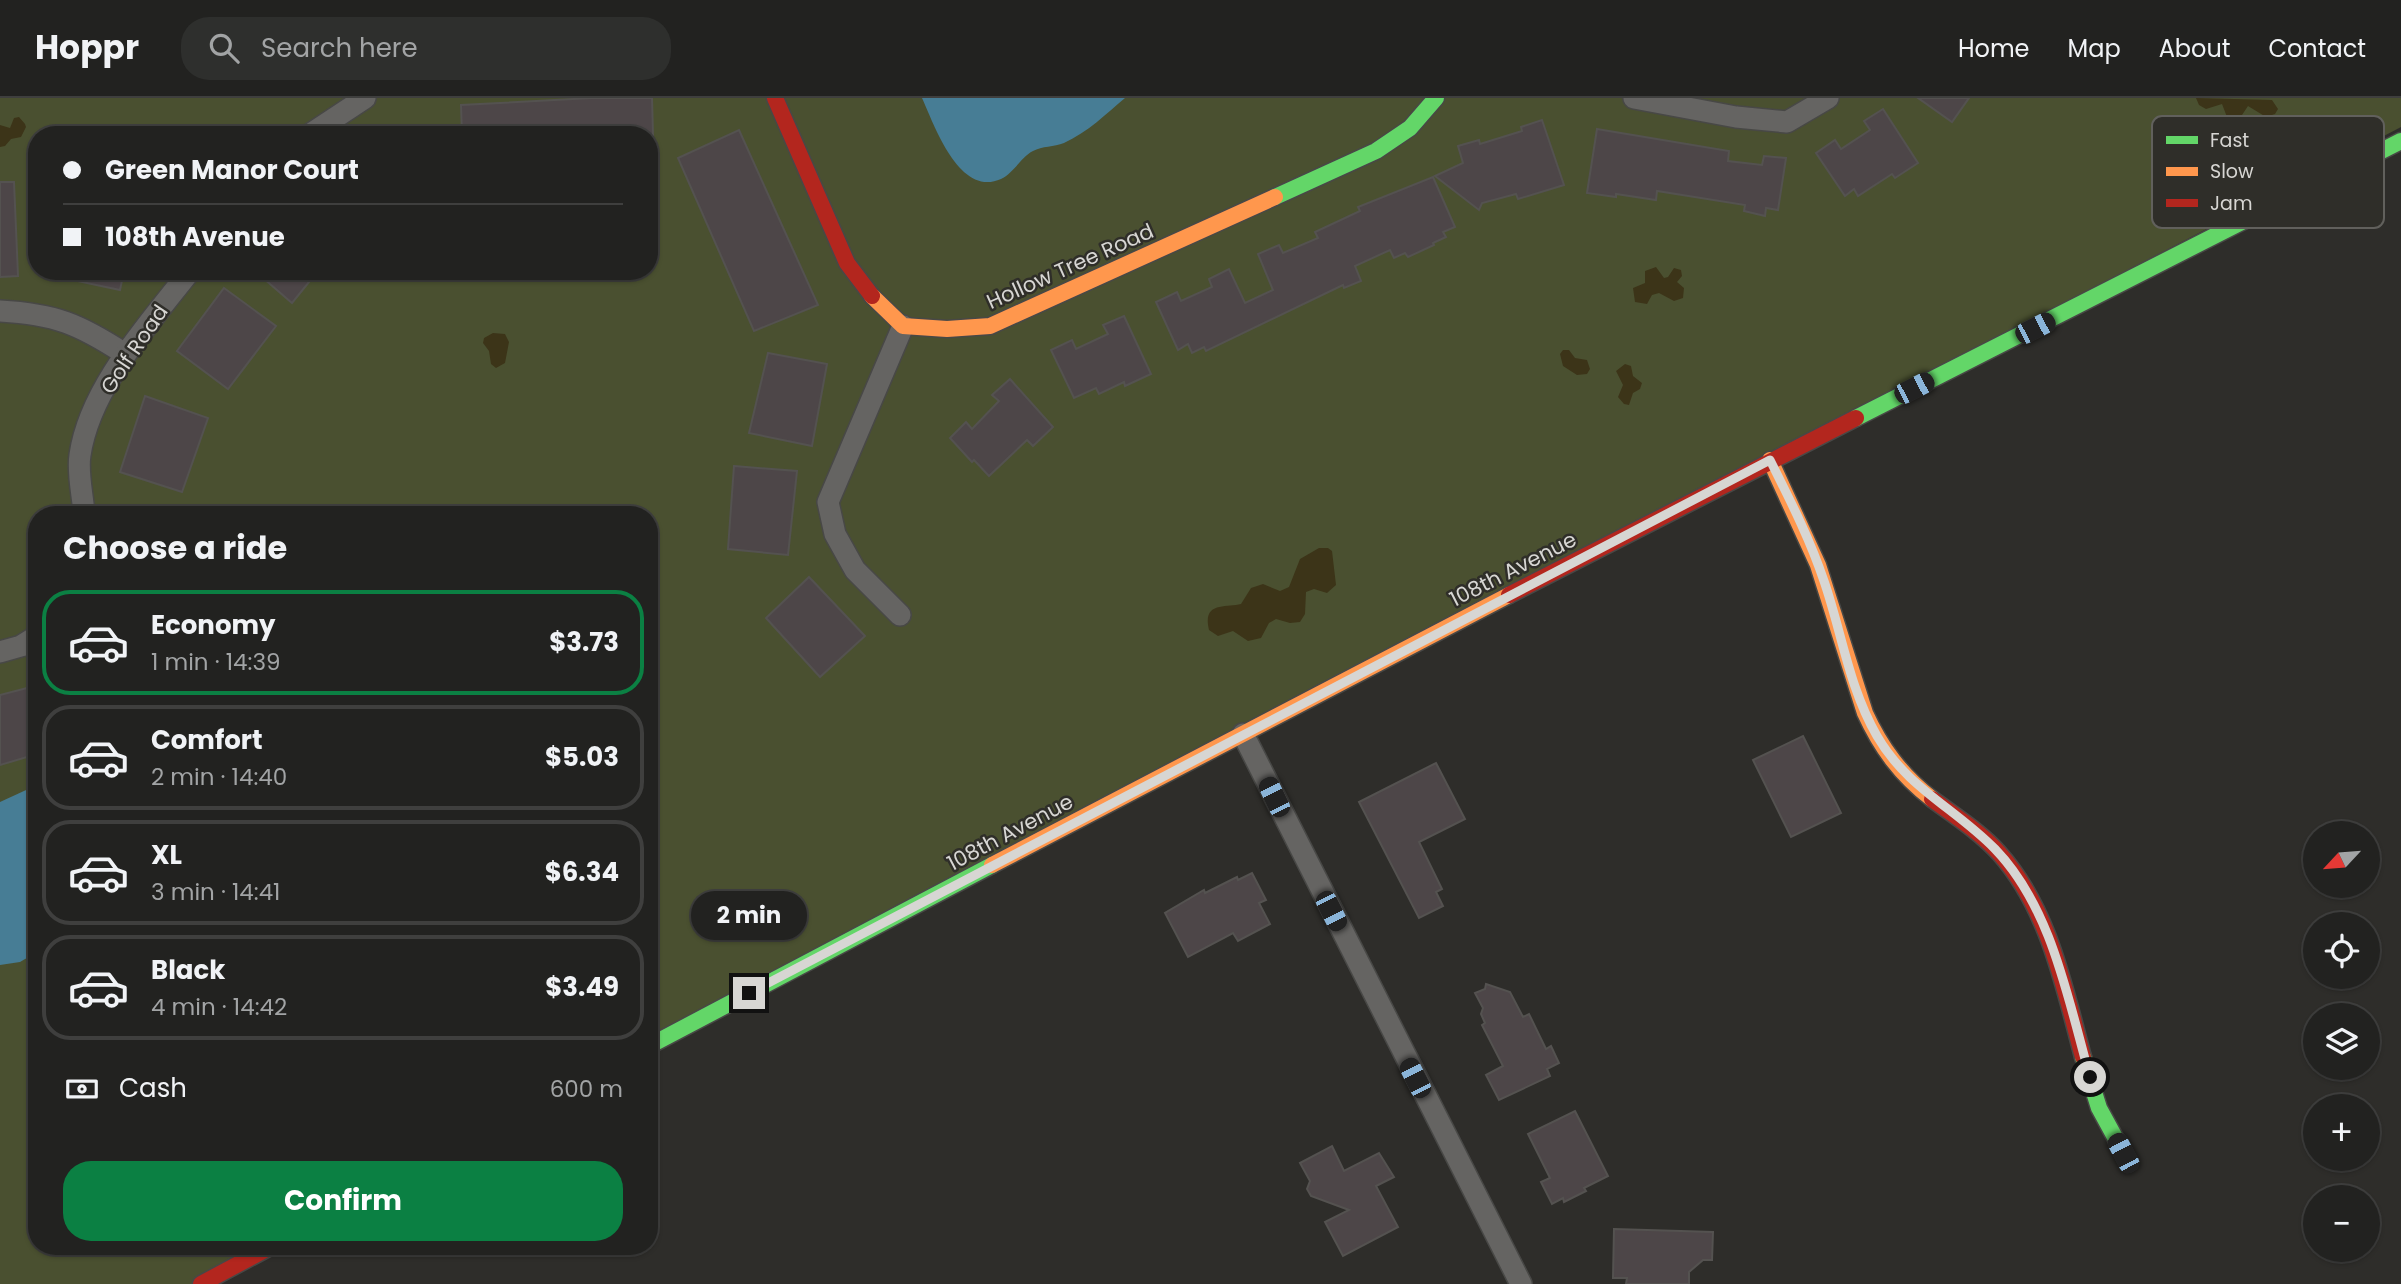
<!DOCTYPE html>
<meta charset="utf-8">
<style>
:root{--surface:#222220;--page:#2e2f2d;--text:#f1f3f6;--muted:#a2a4a5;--line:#3f3f3e;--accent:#0b8043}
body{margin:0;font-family:Poppins,sans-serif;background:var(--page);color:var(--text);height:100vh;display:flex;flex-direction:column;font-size:26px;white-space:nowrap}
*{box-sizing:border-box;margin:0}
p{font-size:23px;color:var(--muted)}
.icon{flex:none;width:38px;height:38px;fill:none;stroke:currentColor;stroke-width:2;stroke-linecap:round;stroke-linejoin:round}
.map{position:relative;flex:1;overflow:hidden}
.drawer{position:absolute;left:28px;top:408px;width:630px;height:749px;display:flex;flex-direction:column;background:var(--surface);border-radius:28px;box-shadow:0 2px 5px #0004,0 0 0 2px var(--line)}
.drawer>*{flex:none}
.top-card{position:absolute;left:28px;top:28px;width:630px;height:154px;border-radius:28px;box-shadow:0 2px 5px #0004,0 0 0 2px var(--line);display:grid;align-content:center;height:154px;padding:0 35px;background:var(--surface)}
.needle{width:46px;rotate:244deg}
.buttons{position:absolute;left:2303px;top:723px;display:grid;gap:14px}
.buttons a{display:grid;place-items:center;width:77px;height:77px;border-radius:50%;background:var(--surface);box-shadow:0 2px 5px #0004,0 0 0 2px var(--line);font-size:35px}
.end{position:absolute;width:32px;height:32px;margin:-16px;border:9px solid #d7d6d3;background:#111;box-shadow:0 0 0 4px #111}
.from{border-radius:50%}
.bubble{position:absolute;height:49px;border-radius:24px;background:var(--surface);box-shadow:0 2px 5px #0004,0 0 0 2px var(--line);font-size:23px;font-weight:700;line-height:49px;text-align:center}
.car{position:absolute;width:21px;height:42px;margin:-21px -10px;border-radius:9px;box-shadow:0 0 5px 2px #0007;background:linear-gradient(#222 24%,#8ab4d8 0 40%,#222 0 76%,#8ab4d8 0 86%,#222 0)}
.top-card b{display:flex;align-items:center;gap:24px;height:66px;font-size:26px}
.top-card b+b{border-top:2px solid var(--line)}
.top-card i{width:18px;height:18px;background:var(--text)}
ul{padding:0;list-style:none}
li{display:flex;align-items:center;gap:21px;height:105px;margin:0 14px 10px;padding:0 21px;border:4px solid var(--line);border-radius:28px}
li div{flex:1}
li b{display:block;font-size:26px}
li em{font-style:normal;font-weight:700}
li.current{border-color:var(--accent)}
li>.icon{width:63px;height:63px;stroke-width:1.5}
h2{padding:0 35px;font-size:32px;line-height:84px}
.pay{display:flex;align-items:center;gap:18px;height:77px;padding:0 35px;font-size:26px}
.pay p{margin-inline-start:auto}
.cta{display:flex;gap:14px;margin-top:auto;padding:14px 35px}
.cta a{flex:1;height:80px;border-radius:28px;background:var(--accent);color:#fff;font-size:28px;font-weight:700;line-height:80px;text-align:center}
header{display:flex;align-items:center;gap:42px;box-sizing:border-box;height:98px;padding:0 35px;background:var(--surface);border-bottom:2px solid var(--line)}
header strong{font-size:33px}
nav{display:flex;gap:38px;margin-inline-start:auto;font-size:24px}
.search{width:490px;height:63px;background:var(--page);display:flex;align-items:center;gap:18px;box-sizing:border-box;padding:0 24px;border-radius:28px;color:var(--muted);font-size:26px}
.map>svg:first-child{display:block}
</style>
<header>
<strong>Hoppr</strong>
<div class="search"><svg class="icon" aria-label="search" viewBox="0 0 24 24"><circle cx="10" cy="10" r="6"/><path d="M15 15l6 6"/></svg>Search here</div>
<nav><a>Home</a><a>Map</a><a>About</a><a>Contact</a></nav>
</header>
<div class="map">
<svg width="2401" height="1186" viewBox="0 0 2401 1186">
<rect width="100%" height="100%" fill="#2e2d2a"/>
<path fill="#4a5030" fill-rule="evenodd" d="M 0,0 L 2401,0 L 2401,29 L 649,948 L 649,416 L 37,416 L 37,1148 L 269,1148 L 197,1186 L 0,1186 ZM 37,37 L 649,37 L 649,173 L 37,173 Z"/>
<g fill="#3c3418">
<path d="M 2196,0 L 2272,2 L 2278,11 L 2275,16 L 2266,19 L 2248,8 L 2240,20 L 2235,22 L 2227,19 L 2222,6 L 2206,11 L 2199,7 Z"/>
<path d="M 19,19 L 25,26 L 26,29 L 21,39 L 11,41 L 5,48 L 0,49 L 0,27 L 10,30 L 14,20 Z"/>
<path d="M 1656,169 L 1664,180 L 1668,179 L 1674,170 L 1681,172 L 1682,178 L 1677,184 L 1684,190 L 1683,200 L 1674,203 L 1659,195 L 1652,197 L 1647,206 L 1635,204 L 1633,190 L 1645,185 L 1645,173 Z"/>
<path d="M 493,235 L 505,236 L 509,244 L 505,265 L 496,270 L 491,266 L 489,253 L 483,245 L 484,240 Z"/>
<path d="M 1569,252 L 1575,260 L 1587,262 L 1590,271 L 1587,276 L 1577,277 L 1563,268 L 1560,256 L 1563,252 Z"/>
<path d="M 1625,266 L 1631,268 L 1633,278 L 1642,285 L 1640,291 L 1633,295 L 1629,307 L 1624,306 L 1618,299 L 1623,287 L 1616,273 Z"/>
<path d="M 1319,450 L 1328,450 L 1332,453 L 1336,487 L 1327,495 L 1314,491 L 1306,494 L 1305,516 L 1300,524 L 1290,525 L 1276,521 L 1269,525 L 1261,540 L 1248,543 L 1233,533 L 1218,538 L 1209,532 C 1202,503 1226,510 1241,506 L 1251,490 L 1263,486 L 1280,493 L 1289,489 L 1300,461 Z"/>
</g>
<g fill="#477d95">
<path d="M 922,0 L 1125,0 C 1106,16 1088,34 1064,45 C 1054,49 1042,48 1033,53 C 1021,59 1014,75 1001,81 C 959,100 934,26 922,0 Z"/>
<path d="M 37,687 L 37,854 L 20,864 L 0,867 L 0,704 Z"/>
</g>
<g fill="#4d4648" stroke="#545250" stroke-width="2">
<path d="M 592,0 L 652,0 L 653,37 L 462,37 L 461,7 Z"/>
<path d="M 1918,0 L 1969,0 L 1952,24 Z"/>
<path d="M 1883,11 L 1918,65 L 1895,80 L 1892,76 L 1858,98 L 1854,91 L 1845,98 L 1816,55 L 1835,42 L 1841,51 L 1870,32 L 1864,23 Z"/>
<path d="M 1542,22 L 1564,87 L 1518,101 L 1516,96 L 1482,105 L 1479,112 L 1435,78 L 1463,65 L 1458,48 L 1479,42 L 1480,46 L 1522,33 L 1521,29 Z"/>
<path d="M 1597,31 L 1729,53 L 1728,63 L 1762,67 L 1764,58 L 1786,60 L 1778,112 L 1766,110 L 1765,118 L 1744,113 L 1745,107 L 1657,93 L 1656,102 L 1616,96 L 1616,99 L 1587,95 Z"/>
<path d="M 739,32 L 818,207 L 754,233 L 678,60 Z"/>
<path d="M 1433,79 L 1455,129 L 1443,134 L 1446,139 L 1433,145 L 1434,147 L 1408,159 L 1405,155 L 1394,160 L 1390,152 L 1355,168 L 1361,183 L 1344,190 L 1343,187 L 1206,253 L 1204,249 L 1192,255 L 1188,246 L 1178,252 L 1156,204 L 1177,194 L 1181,203 L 1212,189 L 1209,181 L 1229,171 L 1245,205 L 1273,192 L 1258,156 L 1279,147 L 1283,155 L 1318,140 L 1315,134 L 1360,113 L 1358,109 Z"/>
<path d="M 0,84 L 14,84 L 18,178 L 0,179 Z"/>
<path d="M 69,173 L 124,173 L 120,192 L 68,181 Z"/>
<path d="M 255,173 L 318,173 L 292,205 Z"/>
<path d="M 224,190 L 276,228 L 228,291 L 177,253 Z"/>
<path d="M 1124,218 L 1151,276 L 1125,288 L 1124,284 L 1099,296 L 1096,290 L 1074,300 L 1051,252 L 1072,242 L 1076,251 L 1108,236 L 1103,227 Z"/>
<path d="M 768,255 L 827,266 L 812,348 L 749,335 Z"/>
<path d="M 1010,281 L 1053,329 L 1033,348 L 1027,342 L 989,378 L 974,362 L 972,364 L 950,340 L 966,324 L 972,331 L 999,303 L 992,297 Z"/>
<path d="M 145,298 L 208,320 L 182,394 L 120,374 Z"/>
<path d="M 734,368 L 797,373 L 788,457 L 728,451 Z"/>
<path d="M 809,479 L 865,538 L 820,579 L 766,520 Z"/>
<path d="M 27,590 L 37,634 L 37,656 L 0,667 L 0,597 Z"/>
<path d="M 1803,638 L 1841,715 L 1791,739 L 1753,662 Z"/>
<path d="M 1436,665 L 1465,721 L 1419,744 L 1442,791 L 1436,794 L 1443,808 L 1419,820 L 1359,704 Z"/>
<path d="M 1252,775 L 1266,802 L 1259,805 L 1270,826 L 1238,843 L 1233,835 L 1188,859 L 1165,815 L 1204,792 L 1205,795 L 1237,779 L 1238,782 Z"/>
<path d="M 1486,886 L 1510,894 L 1523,919 L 1529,916 L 1546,951 L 1551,948 L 1559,965 L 1547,971 L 1550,978 L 1499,1002 L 1486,977 L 1503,968 L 1482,927 L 1485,925 L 1481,916 L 1483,910 L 1475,895 L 1485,891 Z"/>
<path d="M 1575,1013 L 1608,1078 L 1584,1090 L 1586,1093 L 1564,1104 L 1563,1100 L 1552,1106 L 1541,1084 L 1550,1080 L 1528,1036 Z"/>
<path d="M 1332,1048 L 1344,1073 L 1379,1055 L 1394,1079 L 1376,1088 L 1398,1129 L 1343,1158 L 1325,1124 L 1349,1112 L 1311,1098 L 1307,1091 L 1310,1083 L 1300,1065 Z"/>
<path d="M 1614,1131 L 1713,1134 L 1712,1162 L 1703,1162 L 1689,1174 L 1689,1186 L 1626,1186 L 1627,1180 L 1613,1180 Z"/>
</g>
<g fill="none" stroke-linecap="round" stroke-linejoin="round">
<g stroke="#484846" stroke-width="24">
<g id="street">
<path d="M 1634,0 L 1736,19 L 1787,24 L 1828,0"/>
<path d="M 309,37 L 365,0"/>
<path d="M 0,213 C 55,216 79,226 125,256"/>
<path d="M 84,416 C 83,398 77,375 80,357 C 90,289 149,226 190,173"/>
<path d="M 900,517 L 855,472 L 835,436 L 828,404 L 903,228"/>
<path d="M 0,554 L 21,548 L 37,538"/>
<path d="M 1243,636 L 1521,1186"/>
</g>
</g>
<g stroke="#484846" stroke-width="19">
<g id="fast">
<path d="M 1275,99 L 1376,53 L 1410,30 L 1436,0"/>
<path d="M 1856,320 L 2401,43"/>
<path d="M 649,948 L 992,767"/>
<path d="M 2083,959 L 2099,1010 L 2123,1054"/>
</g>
</g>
<g stroke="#484846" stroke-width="19">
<g id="slow">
<path d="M 872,198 L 903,228 L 947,231 L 990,228 L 1275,99"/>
<path d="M 1770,362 L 1818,467 L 1865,615 C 1881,650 1901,677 1932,701"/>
<path d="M 992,767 L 1509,497"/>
</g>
</g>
<g stroke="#484846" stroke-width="19">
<g id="jam">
<path d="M 775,0 L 847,165 L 872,198"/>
<path d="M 1509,497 L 1856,320"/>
<path d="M 1932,701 C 1955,718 1980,734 1999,755 C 2049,811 2064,889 2083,959"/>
<path d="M 201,1186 L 272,1148"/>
</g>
</g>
<use href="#street" stroke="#656462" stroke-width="21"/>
<use href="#fast" stroke="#63d668" stroke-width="16"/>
<use href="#slow" stroke="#ff974d" stroke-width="16"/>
<use href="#jam" stroke="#b3261e" stroke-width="16"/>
</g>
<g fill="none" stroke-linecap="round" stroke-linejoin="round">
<path stroke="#d7d6d3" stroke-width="9" d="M 749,895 L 1770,362 C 1790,402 1810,441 1824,483 C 1842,535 1849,590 1877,638 C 1907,690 1955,710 1995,751 C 2052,810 2068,902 2090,979"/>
</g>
<g text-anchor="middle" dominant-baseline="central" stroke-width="5" stroke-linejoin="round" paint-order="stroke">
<g font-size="21" fill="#d7d6d3" stroke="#2f2e29">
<text transform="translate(1070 168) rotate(-24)">Hollow Tree Road</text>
<text transform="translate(134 251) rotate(-56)">Golf Road</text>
<text transform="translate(1513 471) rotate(-27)">108th Avenue</text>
<text transform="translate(1010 734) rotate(-28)">108th Avenue</text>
</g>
</g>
<rect x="2152" y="18" width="232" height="112" rx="10" fill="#2f2e29" stroke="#61605c" stroke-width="2"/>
<rect x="2166" y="38" width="32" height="8" fill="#63d668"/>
<rect x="2166" y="69" width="32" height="9" fill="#ff974d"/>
<rect x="2166" y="101" width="32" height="8" fill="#b3261e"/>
<g font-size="19" fill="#d7d6d3">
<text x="2210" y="49">Fast</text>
<text x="2210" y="80">Slow</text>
<text x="2210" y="112">Jam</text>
</g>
</svg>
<div class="buttons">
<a><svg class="needle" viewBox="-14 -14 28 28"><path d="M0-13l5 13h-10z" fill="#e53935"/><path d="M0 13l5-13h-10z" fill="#a2a4a5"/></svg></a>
<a><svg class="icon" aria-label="locate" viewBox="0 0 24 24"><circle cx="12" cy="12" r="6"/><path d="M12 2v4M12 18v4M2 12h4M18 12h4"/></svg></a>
<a><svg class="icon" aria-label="layers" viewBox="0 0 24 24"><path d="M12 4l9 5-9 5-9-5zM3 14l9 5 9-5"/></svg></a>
<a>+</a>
<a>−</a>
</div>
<i class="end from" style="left:2090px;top:979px"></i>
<i class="end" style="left:749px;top:895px"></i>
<div class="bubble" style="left:691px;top:793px;width:116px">2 min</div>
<i class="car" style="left:2035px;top:230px;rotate:63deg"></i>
<i class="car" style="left:1914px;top:290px;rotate:63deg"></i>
<i class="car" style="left:1274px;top:699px;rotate:334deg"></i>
<i class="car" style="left:1331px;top:813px;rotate:153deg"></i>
<i class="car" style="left:1415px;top:980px;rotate:333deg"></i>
<i class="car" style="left:2123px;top:1055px;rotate:332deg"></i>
<div class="top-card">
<b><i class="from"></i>Green Manor Court</b>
<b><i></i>108th Avenue</b>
</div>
<section class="drawer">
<h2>Choose a ride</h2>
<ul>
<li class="current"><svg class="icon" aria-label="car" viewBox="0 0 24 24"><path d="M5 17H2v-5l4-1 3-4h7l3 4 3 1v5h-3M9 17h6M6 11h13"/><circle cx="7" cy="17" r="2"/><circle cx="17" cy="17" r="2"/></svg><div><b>Economy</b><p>1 min · 14:39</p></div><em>$3.73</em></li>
<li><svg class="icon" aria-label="car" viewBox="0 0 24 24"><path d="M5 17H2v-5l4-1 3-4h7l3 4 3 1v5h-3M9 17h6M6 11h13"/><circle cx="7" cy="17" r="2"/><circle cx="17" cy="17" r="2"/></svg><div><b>Comfort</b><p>2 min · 14:40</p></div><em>$5.03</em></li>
<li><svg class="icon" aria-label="car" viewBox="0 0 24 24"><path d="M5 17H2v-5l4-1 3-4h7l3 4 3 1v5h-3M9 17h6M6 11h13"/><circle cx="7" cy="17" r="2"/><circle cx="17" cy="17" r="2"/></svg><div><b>XL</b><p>3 min · 14:41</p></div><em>$6.34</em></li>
<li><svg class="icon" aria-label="car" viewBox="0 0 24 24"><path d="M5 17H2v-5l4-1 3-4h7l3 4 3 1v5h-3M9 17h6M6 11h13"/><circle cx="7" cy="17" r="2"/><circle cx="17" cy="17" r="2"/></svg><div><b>Black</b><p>4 min · 14:42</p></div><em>$3.49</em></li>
</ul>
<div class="pay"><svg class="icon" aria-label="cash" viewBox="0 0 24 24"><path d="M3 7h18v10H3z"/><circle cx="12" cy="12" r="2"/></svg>Cash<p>600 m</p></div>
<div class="cta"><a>Confirm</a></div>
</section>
</div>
